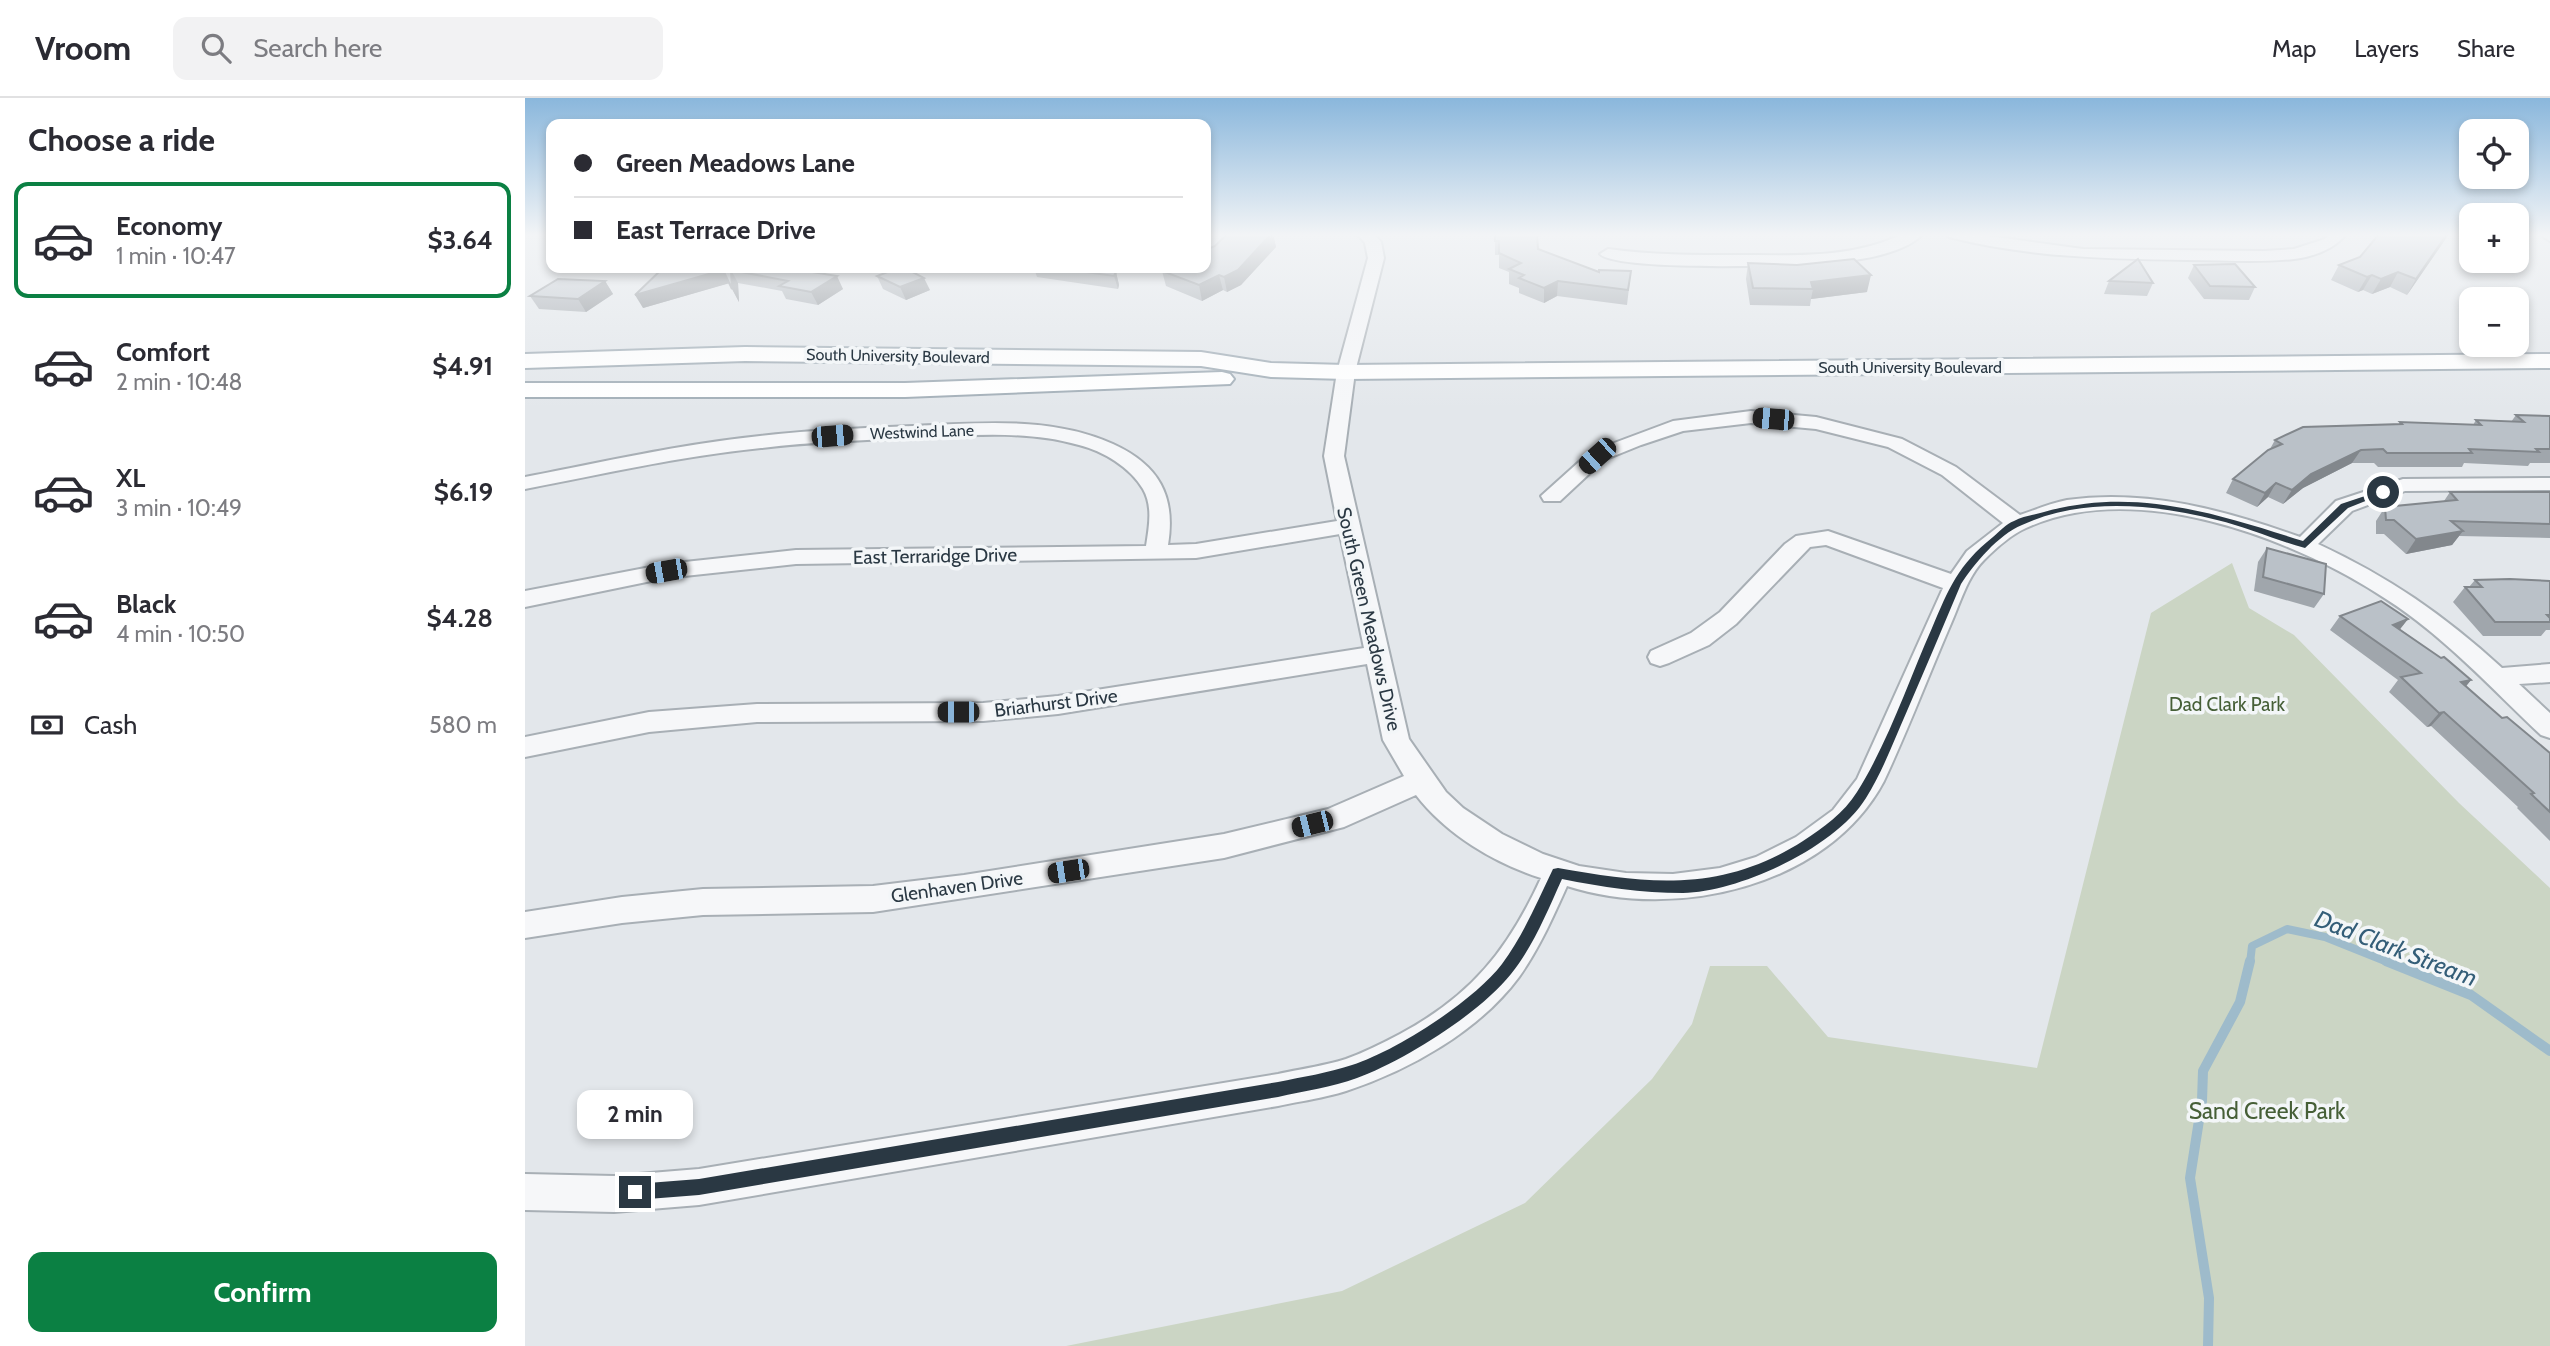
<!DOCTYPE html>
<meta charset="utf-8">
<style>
:root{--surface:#fff;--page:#f2f2f3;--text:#2b2b33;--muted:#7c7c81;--line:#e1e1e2;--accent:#0b8043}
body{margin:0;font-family:Cabin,sans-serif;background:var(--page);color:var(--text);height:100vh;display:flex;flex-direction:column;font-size:26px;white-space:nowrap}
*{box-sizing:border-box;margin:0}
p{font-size:23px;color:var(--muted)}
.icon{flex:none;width:38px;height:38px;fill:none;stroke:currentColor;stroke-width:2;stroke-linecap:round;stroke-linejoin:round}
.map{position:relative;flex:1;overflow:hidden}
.details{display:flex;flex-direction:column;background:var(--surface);width:525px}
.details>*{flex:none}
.hud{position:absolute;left:21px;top:21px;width:665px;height:154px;border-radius:14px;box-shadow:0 4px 10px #0003;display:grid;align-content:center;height:154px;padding:0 28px;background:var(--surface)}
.controls{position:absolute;left:1934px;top:21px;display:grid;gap:14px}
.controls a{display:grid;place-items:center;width:70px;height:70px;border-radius:14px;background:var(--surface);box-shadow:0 4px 10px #0003;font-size:35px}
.end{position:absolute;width:32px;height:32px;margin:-16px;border:9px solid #2a3843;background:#fff;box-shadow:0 0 0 4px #fff}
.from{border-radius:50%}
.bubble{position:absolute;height:49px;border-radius:14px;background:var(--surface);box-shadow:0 4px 10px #0003;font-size:23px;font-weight:700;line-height:49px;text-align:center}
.car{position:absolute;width:21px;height:42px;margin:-21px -10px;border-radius:9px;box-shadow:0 0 5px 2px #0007;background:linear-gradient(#222 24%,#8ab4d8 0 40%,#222 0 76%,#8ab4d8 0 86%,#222 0)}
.hud b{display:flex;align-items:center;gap:24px;height:66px;font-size:26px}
.hud b+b{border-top:2px solid var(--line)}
.hud i{width:18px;height:18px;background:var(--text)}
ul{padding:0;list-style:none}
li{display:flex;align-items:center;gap:21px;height:116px;margin:0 14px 10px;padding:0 14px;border:4px solid transparent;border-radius:14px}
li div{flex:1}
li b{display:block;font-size:26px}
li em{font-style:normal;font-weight:700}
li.on{border-color:var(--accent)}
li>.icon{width:63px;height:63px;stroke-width:1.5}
h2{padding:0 28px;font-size:32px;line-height:84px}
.pay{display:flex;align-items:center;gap:18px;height:77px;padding:0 28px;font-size:26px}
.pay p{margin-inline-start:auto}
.button{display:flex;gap:14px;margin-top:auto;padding:14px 28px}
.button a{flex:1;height:80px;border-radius:14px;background:var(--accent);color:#fff;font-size:28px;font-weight:700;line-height:80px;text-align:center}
header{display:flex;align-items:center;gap:42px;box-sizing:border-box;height:98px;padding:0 35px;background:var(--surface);border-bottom:2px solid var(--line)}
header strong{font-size:33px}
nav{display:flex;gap:38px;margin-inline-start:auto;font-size:24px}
.search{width:490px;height:63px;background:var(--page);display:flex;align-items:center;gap:18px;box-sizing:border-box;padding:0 24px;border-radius:14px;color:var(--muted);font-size:26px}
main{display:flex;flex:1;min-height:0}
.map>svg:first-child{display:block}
</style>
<header>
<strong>Vroom</strong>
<div class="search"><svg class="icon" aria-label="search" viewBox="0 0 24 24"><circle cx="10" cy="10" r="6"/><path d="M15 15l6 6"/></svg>Search here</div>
<nav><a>Map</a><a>Layers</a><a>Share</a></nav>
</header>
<main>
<section class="details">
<h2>Choose a ride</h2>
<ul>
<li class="on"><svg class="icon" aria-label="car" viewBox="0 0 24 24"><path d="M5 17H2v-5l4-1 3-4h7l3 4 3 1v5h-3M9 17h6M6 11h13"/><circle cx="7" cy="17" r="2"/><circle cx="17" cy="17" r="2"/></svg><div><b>Economy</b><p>1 min · 10:47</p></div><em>$3.64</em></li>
<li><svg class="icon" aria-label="car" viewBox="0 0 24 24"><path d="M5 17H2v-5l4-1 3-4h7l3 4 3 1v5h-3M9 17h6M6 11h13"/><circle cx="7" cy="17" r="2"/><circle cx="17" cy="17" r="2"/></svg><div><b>Comfort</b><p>2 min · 10:48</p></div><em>$4.91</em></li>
<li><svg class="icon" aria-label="car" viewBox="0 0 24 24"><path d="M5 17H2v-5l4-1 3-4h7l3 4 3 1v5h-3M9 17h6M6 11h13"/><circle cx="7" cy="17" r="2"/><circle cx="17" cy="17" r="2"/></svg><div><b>XL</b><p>3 min · 10:49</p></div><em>$6.19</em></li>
<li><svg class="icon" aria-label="car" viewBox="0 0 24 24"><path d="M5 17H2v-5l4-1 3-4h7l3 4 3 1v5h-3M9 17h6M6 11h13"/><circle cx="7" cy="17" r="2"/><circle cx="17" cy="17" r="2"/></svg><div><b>Black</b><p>4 min · 10:50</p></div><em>$4.28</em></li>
</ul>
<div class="pay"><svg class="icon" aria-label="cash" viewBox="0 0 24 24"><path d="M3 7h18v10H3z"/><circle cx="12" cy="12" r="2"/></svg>Cash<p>580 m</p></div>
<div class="button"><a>Confirm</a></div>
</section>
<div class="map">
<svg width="2025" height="1248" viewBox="0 0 2025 1248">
<rect width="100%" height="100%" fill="#e3e7eb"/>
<path fill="#cbd5c4" d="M 1707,465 L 1724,510 L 1769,537 L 1934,705 L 2025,790 L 2025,1248 L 541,1248 L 817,1193 L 1000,1105 L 1127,981 L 1167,926 L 1185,868 L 1242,868 L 1303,939 L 1512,970 L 1626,515 Z"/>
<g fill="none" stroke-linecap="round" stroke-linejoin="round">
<path stroke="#9ebbcb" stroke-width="8" d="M 1725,865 L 1727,848 L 1762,831 L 1800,839 L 1865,865"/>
<g stroke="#9ebbcb" stroke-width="10">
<path d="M 1861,863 L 1946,897 L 2025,953"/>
<path d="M 1683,1248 L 1684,1200 L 1665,1080 L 1677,1003 L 1678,973 L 1715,904 L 1725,863"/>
</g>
<g stroke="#a8afb5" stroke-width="4">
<g id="minor">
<path d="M 832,136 L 849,136 L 856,144 L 859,160 L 830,274 L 819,358 L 884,641 L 921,694 L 938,710 L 977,736 L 1018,756 L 1054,768 L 1101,775 L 1148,776 L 1195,770 L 1231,759 L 1271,739 L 1308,712 L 1332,681 L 1418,490 L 1301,447 L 1285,449 L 1211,526 L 1184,547 L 1144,565 L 1135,568 L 1126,565 L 1123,559 L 1126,553 L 1166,535 L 1195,514 L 1260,446 L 1271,438 L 1303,433 L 1426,476 L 1442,453 L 1478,425 L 1417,377 L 1363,349 L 1291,331 L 1226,325 L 1158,333 L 1116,347 L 1079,362 L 1035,403 L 1019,403 L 1016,398 L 1065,354 L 1148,323 L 1226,313 L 1291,319 L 1377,341 L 1431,369 L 1495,417 C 1510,412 1526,405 1542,402 C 1622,391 1700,412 1775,439 L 1811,403 L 1878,381 L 2025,380 L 2025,392 L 1880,393 L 1827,413 L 1793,446 C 1864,479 1919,517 1977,570 L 2025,566 L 2025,584 L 1994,586 L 2025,615 L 2025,640 L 2016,637 C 1966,590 1919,538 1861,501 C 1767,439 1610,380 1501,430 C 1487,436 1470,451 1459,462 C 1442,479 1435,506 1425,528 C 1403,579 1383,632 1359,683 C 1303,789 1150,823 1042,788 C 1028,819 1014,851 994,879 C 954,933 885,972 821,993 C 799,1000 776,1003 753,1008 L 174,1107 L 89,1114 L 0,1112 L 0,1076 L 89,1078 L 174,1071 L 753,976 C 776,971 799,968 821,961 C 840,954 858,945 875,936 C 946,898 983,852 1016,780 C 969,765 921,736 891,697 L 819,729 L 699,760 L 348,814 L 178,817 L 97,825 L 0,840 L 0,814 L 97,799 L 178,791 L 348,788 L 439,777 L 699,736 L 803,711 L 879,678 L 858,642 L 842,566 L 533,616 L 458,623 L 232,624 L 124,634 L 0,659 L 0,639 L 124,614 L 232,606 L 458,605 L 533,598 L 839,550 L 815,436 L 671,460 L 271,466 L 141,480 L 0,509 L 0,493 L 141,466 L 271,452 L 621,448 C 624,429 628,408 618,391 C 605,369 578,353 554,347 C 501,332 444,337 390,340 C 338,342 287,344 236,350 C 156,358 78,376 0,391 L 0,379 C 78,364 156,346 235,338 C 286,332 338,330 389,328 C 454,325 527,318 588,346 C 634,367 651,398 643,447 L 671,446 L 812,423 L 799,358 L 812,274 L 843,160 L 840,145 Z"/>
<path d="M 1378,136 L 1398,136 C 1382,153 1346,160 1323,163 C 1291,168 1092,174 1075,156 L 1083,151 C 1126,157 1169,157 1213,157 C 1269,157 1326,161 1378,136 Z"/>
<path d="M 1421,136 L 1450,136 L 1558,151 L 1739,153 L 1769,151 L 1800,141 L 1805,136 L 1821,136 C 1810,151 1787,159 1769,161 C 1734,165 1698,162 1662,162 C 1582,161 1502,159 1424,139 Z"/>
<path d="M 2014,136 L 2025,136 L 2025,143 Z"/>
</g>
</g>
<g stroke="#a2aeb7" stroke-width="4">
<g id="major">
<path d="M 220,249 L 676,254 L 746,265 L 821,267 L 2025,256 L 2025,270 L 821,281 L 746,279 L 676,268 L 220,263 L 0,270 L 0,256 Z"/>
<path d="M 697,274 L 705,276 L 709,281 L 705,286 L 380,299 L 0,299 L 0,285 L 380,285 Z"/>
</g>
</g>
<use href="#minor" fill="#f6f7f9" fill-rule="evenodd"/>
<use href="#major" fill="#fff" fill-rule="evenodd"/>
</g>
<g fill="#a0a6ac">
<path d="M 702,136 L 748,136 L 751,149 L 716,187 L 702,194 L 698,192 L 677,203 L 641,188 L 637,173 L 690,148 Z"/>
<path d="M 970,136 L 1013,151 L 1074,174 L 1106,173 L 1102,207 L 1032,198 L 1019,205 L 994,195 L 994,190 L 984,186 L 984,174 L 974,170 L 974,157 L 970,157 Z"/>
<path d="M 1853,136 L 1924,136 L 1882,197 L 1865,189 L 1847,196 L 1838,192 L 1833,194 L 1806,182 L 1814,167 L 1835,159 L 1851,140 Z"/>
<path d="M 1223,165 L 1342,194 L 1286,201 L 1285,208 L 1225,207 L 1221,181 Z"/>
<path d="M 1669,167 L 1730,189 L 1724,202 L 1679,201 L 1663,180 Z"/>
<path d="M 138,170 L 304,170 L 300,176 L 318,191 L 293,207 L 261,201 L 257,193 L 213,185 L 214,204 L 204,185 L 118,210 Z"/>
<path d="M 509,170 L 581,170 L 591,174 L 594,187 L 593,191 L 512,179 Z"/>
<path d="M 352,178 L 405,192 L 381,202 L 358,191 Z"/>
<path d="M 80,183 L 88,196 L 61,214 L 14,211 L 5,198 Z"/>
<path d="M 1584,183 L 1628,185 L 1622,198 L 1579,196 Z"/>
<path d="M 1991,317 L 2025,318 L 2025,365 L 2005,365 L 2003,368 L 1939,365 L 1937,369 L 1853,369 L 1849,365 L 1827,365 L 1778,390 L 1758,406 L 1743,399 L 1732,409 L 1701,395 L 1708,381 L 1745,351 L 1750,342 L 1874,326 L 1875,324 L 1948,327 L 1951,322 L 1986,324 Z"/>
<path d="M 1925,394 L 2025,394 L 2025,440 L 1934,438 L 1927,447 L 1881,456 L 1859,436 L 1851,436 L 1851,423 L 1860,409 L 1919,403 Z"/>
<path d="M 1742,450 L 1799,496 L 1789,510 L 1729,493 L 1733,464 Z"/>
<path d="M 1950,482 L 2025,483 L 2025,532 L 2021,532 L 2016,538 L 1958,538 L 1928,504 L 1940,489 L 1944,489 Z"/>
<path d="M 1815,518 L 1883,521 L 1875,531 L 1946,582 L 1941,588 L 1977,620 L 2025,655 L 2025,743 L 1992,710 L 1993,709 L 1906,628 L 1902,629 L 1864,594 L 1873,582 L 1805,532 Z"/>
</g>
<g fill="#82878c">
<path d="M 735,136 L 748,136 L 751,149 L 716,187 L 702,194 L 699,179 Z"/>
<path d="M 1922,136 L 1924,136 L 1882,197 L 1891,181 Z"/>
<path d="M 289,170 L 304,170 L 293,186 L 287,174 Z"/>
<path d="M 198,172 L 205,185 L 118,210 L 110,197 Z"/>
<path d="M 206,172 L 213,185 L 214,204 L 207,191 Z"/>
<path d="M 591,174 L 594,187 L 593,191 L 589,178 Z"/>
<path d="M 1873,174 L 1865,189 L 1847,196 L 1856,181 Z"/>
<path d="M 694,177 L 698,192 L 677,203 L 674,187 Z"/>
<path d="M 1346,177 L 1342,194 L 1286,201 L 1288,191 L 1286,184 Z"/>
<path d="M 1847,177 L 1838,192 L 1833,194 L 1842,179 Z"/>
<path d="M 312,178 L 318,191 L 293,207 L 286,194 Z"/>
<path d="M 399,180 L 405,192 L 381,202 L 375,189 Z"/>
<path d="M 80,183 L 88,196 L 61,214 L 53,201 Z"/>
<path d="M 1033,183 L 1032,198 L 1019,205 L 1019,190 Z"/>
<path d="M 1836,352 L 1827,365 L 1778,390 L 1758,406 L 1767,392 L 1786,376 Z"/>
<path d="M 1751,385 L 1743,399 L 1732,409 L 1740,395 Z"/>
<path d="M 1938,433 L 1927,447 L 1881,456 L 1891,441 Z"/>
<path d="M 1883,521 L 1872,535 L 1868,527 Z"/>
<path d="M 1946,582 L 1934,597 L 1936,584 Z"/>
<path d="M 1919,614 L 1906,628 L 1902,629 L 1914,615 Z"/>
</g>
<g fill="#bac1c8" stroke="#82878c" stroke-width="2">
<path d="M 702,136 L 746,136 L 713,172 L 699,179 L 694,177 L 674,187 L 637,173 L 644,170 L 681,170 L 681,152 L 690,148 Z"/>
<path d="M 970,136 L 1012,136 L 1013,151 L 1074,174 L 1074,172 L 1106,173 L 1103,192 L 1033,183 L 1019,190 L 994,180 L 999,177 L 984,171 L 996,165 L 974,155 L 974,143 L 970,143 Z"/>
<path d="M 1854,136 L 1922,136 L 1891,181 L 1873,174 L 1856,181 L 1847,177 L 1842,179 L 1814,167 L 1835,159 Z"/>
<path d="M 1329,161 L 1346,177 L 1286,184 L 1288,191 L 1228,190 L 1223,165 L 1272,167 Z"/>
<path d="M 1613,161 L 1628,185 L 1584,183 Z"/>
<path d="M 1710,166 L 1730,189 L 1685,188 L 1669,167 Z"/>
<path d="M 138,170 L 289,170 L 287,174 L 312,178 L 286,194 L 254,188 L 263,183 L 206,172 L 207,191 L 198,172 L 110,197 Z"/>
<path d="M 373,170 L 380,170 L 399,180 L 375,189 L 352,178 Z"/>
<path d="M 532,170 L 581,170 L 591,174 L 589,178 Z"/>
<path d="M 33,181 L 80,183 L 53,201 L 5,198 Z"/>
<path d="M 1991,317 L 2025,318 L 2025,351 L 2011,351 L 2014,354 L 1944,351 L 1947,355 L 1862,355 L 1858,351 L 1836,352 L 1786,376 L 1767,392 L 1751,385 L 1740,395 L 1708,381 L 1743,352 L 1757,346 L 1750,342 L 1778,329 L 1877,326 L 1875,324 L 1956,327 L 1951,322 L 1999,324 Z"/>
<path d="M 1925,394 L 2025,394 L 2025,426 L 1926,423 L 1938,433 L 1891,441 L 1869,422 L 1861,422 L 1860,409 L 1932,402 Z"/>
<path d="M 1742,450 L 1801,466 L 1799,496 L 1738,479 Z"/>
<path d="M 1985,481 L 2025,483 L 2025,517 L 2022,517 L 2025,520 L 2025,524 L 1970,524 L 1940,489 L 1957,489 L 1950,482 Z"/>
<path d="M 1856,503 L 1883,521 L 1868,527 L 1916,560 L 1919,559 L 1946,582 L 1936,584 L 1977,620 L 1982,619 L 2025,655 L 2025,714 L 2006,696 L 2009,695 L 1919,614 L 1914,615 L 1876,579 L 1896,575 L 1815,518 Z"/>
</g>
<linearGradient id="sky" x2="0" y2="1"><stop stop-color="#8ab7dc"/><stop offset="0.44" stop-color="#f2f4f6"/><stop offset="1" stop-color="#f2f4f6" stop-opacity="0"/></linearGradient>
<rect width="2025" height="311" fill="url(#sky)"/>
<path fill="#2a3843" d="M 1855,393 L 1863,394 L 1823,410 L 1780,450 C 1750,442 1722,429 1692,422 C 1630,406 1557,399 1497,427 C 1473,437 1450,465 1436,486 C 1418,529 1400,571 1382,613 C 1369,642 1358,673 1341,700 C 1311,749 1215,794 1158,795 C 1116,795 1077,789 1037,781 C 1022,814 1009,847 986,876 C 955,915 879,963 832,980 C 807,989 779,993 753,999 L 174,1097 L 110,1102 L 104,1100 L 102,1094 L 104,1088 L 110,1086 L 174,1081 L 753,984 C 777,979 803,975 827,967 C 871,953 949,903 977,866 C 999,836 1012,804 1028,771 L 1033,770 C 1123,786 1196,795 1278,743 C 1298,730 1319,715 1332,694 C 1364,643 1383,584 1407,530 C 1424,490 1433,467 1468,439 C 1474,434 1481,426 1489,423 C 1498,418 1510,417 1519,414 C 1610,388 1692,416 1778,443 L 1816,406 Z"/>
<g text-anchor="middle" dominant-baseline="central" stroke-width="7" stroke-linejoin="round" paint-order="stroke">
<g font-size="16" fill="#2a3843" stroke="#f3f6f8">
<text transform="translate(373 258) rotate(1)">South University Boulevard</text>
<text x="1385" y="269">South University Boulevard</text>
<text transform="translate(397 334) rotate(-2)">Westwind Lane</text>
</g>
<g font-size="19" fill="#2a3843" stroke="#f3f6f8">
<text transform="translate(410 458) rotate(-1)">East Terraridge Drive</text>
<text transform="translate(844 521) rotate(77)">South Green Meadows Drive</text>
<text transform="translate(531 605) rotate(-7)">Briarhurst Drive</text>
<text transform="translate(432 789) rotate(-8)">Glenhaven Drive</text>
</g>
<g font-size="19" fill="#465f37" stroke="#f3f6f8">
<text x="1702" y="606">Dad Clark Park</text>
</g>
<g font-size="23" fill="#465f37" stroke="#f3f6f8">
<text x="1742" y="1013">Sand Creek Park</text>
</g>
<g font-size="24" font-style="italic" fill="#345e78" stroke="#f3f6f8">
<text transform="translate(1871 850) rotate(21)">Dad Clark Stream</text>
</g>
</g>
</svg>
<div class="controls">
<a><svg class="icon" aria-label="locate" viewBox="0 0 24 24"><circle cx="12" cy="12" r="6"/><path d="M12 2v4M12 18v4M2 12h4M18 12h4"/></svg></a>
<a>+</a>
<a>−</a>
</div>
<i class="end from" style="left:1858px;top:394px"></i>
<i class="end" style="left:110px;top:1094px"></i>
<div class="bubble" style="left:52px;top:992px;width:116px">2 min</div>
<i class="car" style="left:1248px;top:321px;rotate:275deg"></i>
<i class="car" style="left:307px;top:338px;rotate:85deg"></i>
<i class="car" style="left:1072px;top:358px;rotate:228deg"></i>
<i class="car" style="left:141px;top:473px;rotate:260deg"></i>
<i class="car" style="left:433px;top:614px;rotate:270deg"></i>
<i class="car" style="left:787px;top:726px;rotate:256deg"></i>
<i class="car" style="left:543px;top:773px;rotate:261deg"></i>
<div class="hud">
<b><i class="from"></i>Green Meadows Lane</b>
<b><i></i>East Terrace Drive</b>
</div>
</div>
</main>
